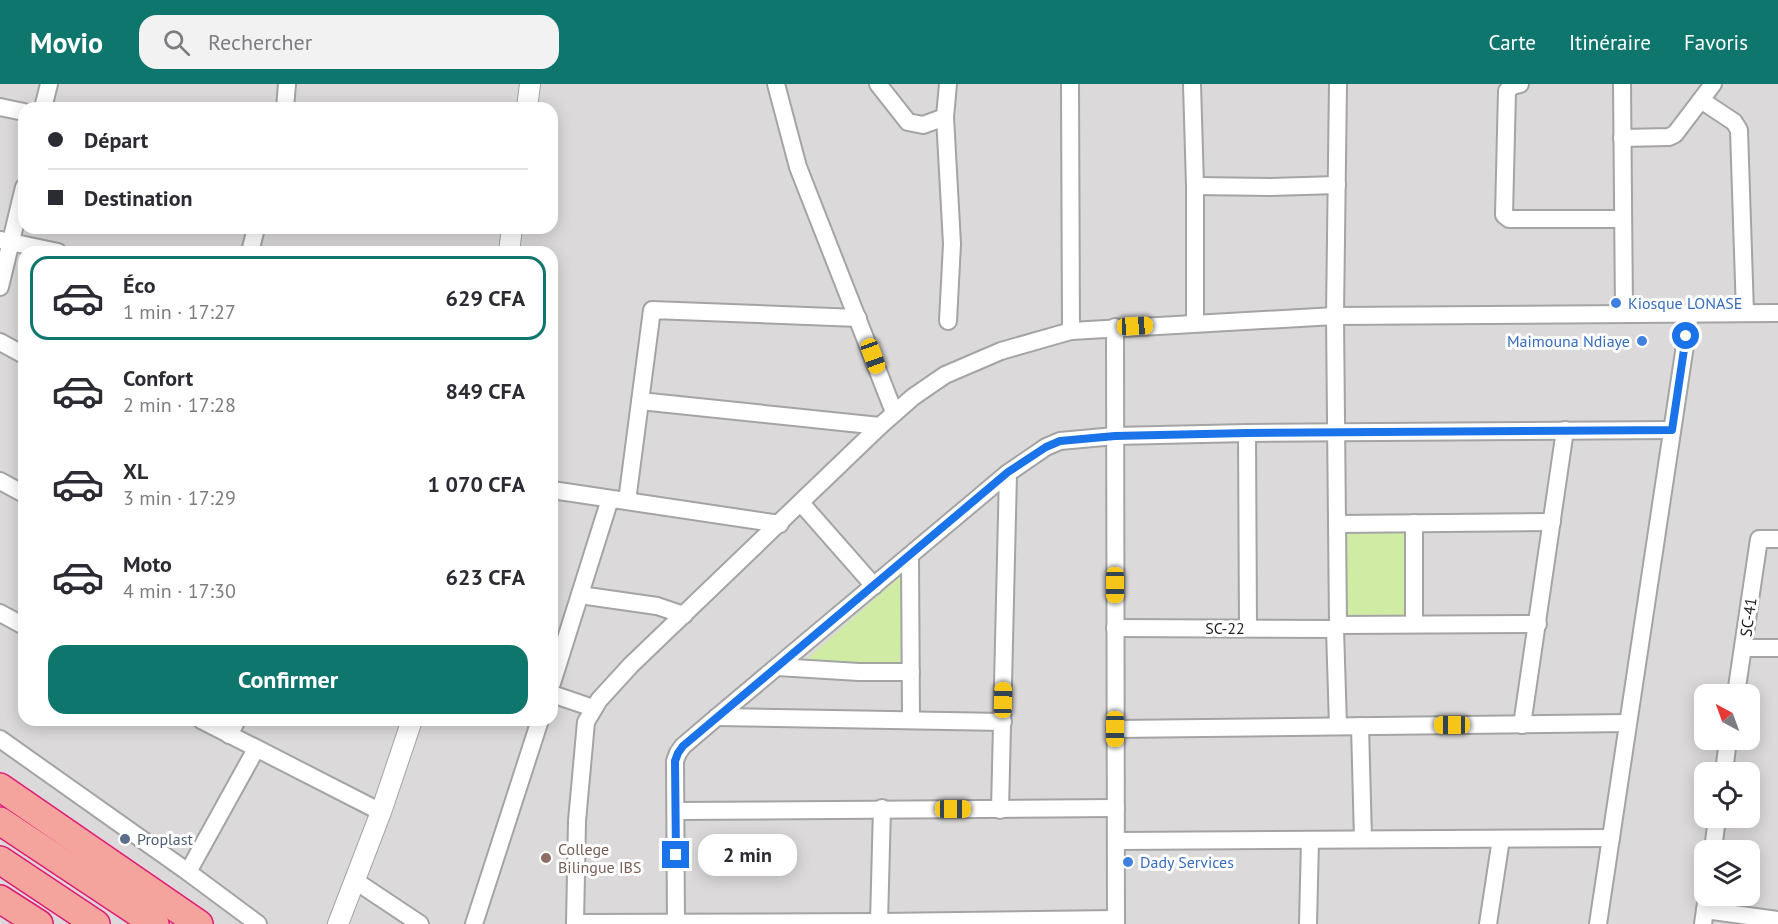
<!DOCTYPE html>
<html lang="fr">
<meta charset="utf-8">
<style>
:root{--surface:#fff;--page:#f2f2f3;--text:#2b2b33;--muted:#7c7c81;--line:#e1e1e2;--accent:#0f766e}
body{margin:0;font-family:"PT Sans",sans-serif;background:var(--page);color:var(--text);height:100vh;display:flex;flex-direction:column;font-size:22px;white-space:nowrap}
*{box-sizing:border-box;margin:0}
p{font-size:20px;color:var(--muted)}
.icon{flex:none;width:33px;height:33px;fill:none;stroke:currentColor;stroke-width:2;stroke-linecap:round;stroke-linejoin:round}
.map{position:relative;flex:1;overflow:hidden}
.sheet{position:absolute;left:18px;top:162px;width:540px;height:480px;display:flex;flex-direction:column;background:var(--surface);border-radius:18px;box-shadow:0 3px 15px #0003}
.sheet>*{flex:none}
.top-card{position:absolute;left:18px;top:18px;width:540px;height:132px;border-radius:18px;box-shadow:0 3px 15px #0003;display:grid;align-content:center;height:132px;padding:0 30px;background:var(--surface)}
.needle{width:39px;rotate:319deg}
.fabs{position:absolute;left:1694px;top:600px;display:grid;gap:12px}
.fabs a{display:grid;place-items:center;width:66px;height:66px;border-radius:12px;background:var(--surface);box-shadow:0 3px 15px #0003;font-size:30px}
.end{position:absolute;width:27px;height:27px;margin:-14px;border:8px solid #1a73e8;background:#fff;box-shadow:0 0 0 3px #fff}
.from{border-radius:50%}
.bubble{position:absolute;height:42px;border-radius:18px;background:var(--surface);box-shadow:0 3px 15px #0003;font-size:20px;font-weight:700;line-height:42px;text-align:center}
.car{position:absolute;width:18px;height:36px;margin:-18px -9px;border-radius:8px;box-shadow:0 0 4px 2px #0007;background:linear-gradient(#f5c518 24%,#345 0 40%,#f5c518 0 76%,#345 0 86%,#f5c518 0)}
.top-card b{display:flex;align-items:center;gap:21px;height:57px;font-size:22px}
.top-card b+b{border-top:2px solid var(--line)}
.top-card i{width:15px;height:15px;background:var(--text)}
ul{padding:10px 0 0;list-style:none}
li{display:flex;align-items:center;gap:18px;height:84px;margin:0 12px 9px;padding:0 18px;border:3px solid transparent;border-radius:18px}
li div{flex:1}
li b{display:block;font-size:22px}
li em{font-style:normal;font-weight:700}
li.on{border-color:var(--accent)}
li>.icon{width:54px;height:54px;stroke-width:1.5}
.action{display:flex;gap:12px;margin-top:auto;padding:12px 30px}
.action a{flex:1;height:69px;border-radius:18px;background:var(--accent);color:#fff;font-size:24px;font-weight:700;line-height:69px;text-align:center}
header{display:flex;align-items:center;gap:36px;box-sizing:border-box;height:84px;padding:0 30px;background:var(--accent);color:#fff}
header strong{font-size:28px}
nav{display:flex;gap:33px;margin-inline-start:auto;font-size:21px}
.search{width:420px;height:54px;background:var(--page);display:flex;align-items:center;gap:15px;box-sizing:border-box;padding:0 21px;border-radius:18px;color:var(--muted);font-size:22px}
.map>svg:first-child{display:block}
</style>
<header>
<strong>Movio</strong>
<div class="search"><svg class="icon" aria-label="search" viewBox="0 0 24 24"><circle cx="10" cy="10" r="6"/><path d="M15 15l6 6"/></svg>Rechercher</div>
<nav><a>Carte</a><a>Itinéraire</a><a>Favoris</a></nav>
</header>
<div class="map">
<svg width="1778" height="840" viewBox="0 0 1778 840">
<rect width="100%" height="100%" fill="#efe9e2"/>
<path fill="#dbd9da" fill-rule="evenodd" d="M 0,0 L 1778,0 L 1778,840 L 0,840 ZM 24,24 L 552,24 L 552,144 L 24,144 ZM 24,168 L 552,168 L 552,636 L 24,636 ZM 1704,610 L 1749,610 L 1749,656 L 1704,656 ZM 1704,688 L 1749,688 L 1749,734 L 1704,734 ZM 1704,766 L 1749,766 L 1749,812 L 1704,812 Z"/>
<g fill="#d0eca4">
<path d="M 1342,446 L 1417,446 L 1414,535 L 1340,534 Z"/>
<path d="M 903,490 L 900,581 L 799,582 Z"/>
</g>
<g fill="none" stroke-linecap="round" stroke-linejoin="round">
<g stroke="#a4a4a4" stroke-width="20">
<g id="minor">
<path d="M 776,0 L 798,83 L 894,328"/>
<path d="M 878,0 L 908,38 L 923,41 L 945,33 L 948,0"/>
<path d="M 1070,0 L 1071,247"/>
<path d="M 1192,0 L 1195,102 L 1195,239"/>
<path d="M 1338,0 L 1335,232 L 1338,541 L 1335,545 L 1338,642"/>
<path d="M 1520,0 L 1512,2 L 1507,7 L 1504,131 L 1509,135 L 1623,135"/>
<path d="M 1622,0 L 1624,229"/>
<path d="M 1701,16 L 1734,38 L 1739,46 L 1745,229"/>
<path d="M 0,23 L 24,28"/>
<path d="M 43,24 L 49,0"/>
<path d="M 285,24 L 287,0"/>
<path d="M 945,33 L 952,160 L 948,237"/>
<path d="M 1622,54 L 1669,53 L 1675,50 L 1713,0"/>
<path d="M 1195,102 L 1271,103 L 1337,101"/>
<path d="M 1,156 L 58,168"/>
<path d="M 250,168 L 256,144"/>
<path d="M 0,203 L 24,103"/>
<path d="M 1115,243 L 1116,840"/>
<path d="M 0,258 L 24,271"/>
<path d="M 640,317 L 880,342"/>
<path d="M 1247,349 L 1248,544"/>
<path d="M 0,397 L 24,410"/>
<path d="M 552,406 L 780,440"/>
<path d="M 627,417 L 652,226 L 858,234"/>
<path d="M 801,419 L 874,502"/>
<path d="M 1337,440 L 1552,438"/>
<path d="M 910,472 L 911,636"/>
<path d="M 580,511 L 657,522 L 684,531"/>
<path d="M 0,529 L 24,542"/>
<path d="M 1414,540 L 1414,439"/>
<path d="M 1338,541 L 1538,540"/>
<path d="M 1115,544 L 1335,545"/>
<path d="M 1743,564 L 1778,564"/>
<path d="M 777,583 L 859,588 L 911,588"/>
<path d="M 552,599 L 610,415"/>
<path d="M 552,610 L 593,624"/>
<path d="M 1736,610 L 1759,455 L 1778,455"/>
<path d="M 717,633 L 1003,638"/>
<path d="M 201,636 L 381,728"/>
<path d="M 1522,641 L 1565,346"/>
<path d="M 1360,642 L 1363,755"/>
<path d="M 1115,645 L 1628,639"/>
<path d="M 229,651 L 237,636"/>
<path d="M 0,655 L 188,788 L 258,840"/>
<path d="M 1724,688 L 1728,656"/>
<path d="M 1000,726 L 1008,389"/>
<path d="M 677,727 L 1116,724"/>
<path d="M 1116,757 L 1611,754"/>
<path d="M 1713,766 L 1717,734"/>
<path d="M 188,788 L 256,665"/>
<path d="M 354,796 L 420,840"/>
<path d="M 1705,826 L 1778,836"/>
<path d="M 879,838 L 882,724"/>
<path d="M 575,839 L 879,838 L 1116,835"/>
<path d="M 474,840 L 540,636"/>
<path d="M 575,840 L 577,737 L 586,638 L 599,616 L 631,581 L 880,342 L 913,313 L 945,291 L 1001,267 L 1071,247 L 1335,232 L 1778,229"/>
<path d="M 676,840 L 675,677 L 678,669 L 683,662 L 717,633 L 1008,389 L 1046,363 L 1060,357 L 1115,352 L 1247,349 L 1672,346"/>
<path d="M 1308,840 L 1310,756"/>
<path d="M 1488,840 L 1501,755"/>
<path d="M 1598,840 L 1690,228"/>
<path d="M 1703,840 L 1707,812"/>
</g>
</g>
<g stroke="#a4a4a4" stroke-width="22">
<g id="tertiary">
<path d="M 527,24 L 530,0"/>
<path d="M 509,168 L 512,144"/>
<path d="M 338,840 L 381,728 L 412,636"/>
</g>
</g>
<g stroke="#e11a76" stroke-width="30">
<g id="trunk">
<path d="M 0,703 L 199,840"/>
<path d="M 0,737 L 155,840"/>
<path d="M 0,776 L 96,840"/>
<path d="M 0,815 L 39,840"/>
</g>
</g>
<use href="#minor" stroke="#fff" stroke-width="16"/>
<use href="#tertiary" stroke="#fff" stroke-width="20"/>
<use href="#trunk" stroke="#f5a49d" stroke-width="27"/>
</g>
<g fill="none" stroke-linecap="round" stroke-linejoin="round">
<path stroke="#1a73e8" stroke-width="8" d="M 676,771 L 675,677 L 678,669 L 683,662 L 1008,388 L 1046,363 L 1060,357 L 1115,352 L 1247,349 L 1672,346 L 1686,252"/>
</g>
<g fill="#3f7fe0" stroke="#fff" stroke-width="2">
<circle cx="1616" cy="219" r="6"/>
<circle cx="1642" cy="257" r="6"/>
<circle cx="1128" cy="778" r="6"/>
</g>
<circle fill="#5c6f8a" stroke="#fff" stroke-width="2" cx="125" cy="755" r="6"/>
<circle fill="#8d6e63" stroke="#fff" stroke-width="2" cx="546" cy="774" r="6"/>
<g text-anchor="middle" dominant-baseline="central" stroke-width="6" stroke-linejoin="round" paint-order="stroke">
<g font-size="16" fill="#366cbe" stroke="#fff" text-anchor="start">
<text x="1628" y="219">Kiosque LONASE</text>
<text x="1630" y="257" text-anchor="end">Maimouna Ndiaye</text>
<text x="1140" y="778">Dady Services</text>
</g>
<g font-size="16" fill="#1d1d1d" stroke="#fff">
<text transform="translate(1748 533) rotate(-82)">SC-41</text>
<text x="1225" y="544">SC-22</text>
</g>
<g font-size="16" fill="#4e5e75" stroke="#fff" text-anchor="start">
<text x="137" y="755">Proplast</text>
</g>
<g font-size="16" fill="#785e54" stroke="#fff" text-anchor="start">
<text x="558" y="765">College<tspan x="558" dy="18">Bilingue IBS</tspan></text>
</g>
</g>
</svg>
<div class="fabs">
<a><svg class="needle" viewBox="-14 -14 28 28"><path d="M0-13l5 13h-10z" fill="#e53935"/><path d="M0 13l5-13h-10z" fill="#7c7c81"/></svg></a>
<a><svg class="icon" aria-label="locate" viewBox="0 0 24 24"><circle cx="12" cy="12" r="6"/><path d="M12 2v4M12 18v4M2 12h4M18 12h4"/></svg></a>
<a><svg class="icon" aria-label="layers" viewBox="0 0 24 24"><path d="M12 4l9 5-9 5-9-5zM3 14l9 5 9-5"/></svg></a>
</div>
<i class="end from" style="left:1686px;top:252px"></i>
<i class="end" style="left:676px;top:771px"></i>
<div class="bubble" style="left:698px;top:750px;width:99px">2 min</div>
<i class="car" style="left:1135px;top:242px;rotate:87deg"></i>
<i class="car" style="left:873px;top:272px;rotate:160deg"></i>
<i class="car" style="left:1115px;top:501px;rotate:180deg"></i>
<i class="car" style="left:1003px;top:616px;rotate:1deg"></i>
<i class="car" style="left:1452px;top:641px;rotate:270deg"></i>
<i class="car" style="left:1115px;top:645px;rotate:180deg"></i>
<i class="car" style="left:953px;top:725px;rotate:90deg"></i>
<div class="top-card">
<b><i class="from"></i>Départ</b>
<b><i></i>Destination</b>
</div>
<section class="sheet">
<ul>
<li class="on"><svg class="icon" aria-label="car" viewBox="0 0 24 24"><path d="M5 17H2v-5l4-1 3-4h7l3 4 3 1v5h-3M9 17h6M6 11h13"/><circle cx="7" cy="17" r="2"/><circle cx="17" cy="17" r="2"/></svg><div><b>Éco</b><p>1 min · 17:27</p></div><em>629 CFA</em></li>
<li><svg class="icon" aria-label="car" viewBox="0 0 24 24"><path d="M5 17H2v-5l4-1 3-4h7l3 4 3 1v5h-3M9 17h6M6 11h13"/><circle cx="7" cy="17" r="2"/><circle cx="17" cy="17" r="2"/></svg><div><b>Confort</b><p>2 min · 17:28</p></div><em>849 CFA</em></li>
<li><svg class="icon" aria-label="car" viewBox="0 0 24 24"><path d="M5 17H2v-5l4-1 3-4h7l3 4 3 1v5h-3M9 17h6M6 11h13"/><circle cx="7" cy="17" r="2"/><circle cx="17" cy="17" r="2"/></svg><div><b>XL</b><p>3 min · 17:29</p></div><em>1 070 CFA</em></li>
<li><svg class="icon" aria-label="car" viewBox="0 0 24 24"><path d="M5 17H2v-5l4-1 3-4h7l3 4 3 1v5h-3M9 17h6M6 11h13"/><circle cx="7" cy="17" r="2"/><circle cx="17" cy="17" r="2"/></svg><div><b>Moto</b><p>4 min · 17:30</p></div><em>623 CFA</em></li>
</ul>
<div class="action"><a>Confirmer</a></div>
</section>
</div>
